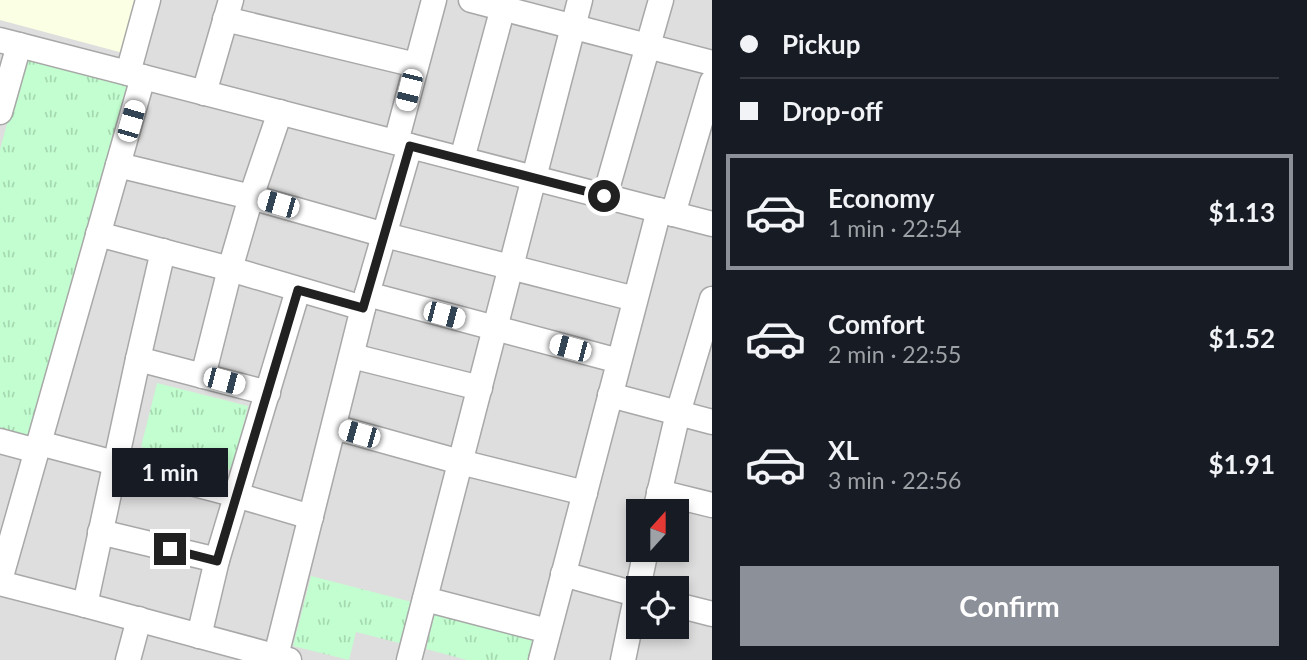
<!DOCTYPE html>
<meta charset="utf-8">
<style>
:root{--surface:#171b24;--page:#242831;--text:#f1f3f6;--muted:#9ea1a6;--line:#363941;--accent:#8c9099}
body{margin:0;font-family:Lato,sans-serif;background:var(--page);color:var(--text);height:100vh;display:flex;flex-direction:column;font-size:26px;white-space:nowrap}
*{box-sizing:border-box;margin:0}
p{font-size:23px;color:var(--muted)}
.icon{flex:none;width:38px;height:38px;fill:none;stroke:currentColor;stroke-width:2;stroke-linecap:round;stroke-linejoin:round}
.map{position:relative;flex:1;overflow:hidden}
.drawer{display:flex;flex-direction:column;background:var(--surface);width:595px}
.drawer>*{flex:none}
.guide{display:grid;align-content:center;height:154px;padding:0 28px;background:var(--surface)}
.needle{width:46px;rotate:21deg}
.controls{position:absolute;left:626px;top:499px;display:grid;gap:14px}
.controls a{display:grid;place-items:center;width:63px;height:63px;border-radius:0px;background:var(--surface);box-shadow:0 4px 10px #0003;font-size:35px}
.end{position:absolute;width:32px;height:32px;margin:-16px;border:9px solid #212121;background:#fff;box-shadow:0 0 0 4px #fff}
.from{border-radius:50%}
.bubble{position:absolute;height:49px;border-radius:0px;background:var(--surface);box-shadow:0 4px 10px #0003;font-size:23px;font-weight:700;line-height:49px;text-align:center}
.car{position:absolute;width:21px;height:42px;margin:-21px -10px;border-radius:9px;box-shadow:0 0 5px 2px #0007;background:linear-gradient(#fff 24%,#345 0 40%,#fff 0 76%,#345 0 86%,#fff 0)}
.guide b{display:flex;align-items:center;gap:24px;height:66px;font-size:26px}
.guide b+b{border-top:2px solid var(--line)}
.guide i{width:18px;height:18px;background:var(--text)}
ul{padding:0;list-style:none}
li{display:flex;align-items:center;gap:21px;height:116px;margin:0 14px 10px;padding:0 14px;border:4px solid transparent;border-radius:0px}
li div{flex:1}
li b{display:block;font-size:26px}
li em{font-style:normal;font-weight:700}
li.active{border-color:var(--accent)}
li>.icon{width:63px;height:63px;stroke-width:1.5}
.button{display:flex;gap:14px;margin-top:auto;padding:14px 28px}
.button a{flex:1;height:80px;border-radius:0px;background:var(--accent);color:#fff;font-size:28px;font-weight:700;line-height:80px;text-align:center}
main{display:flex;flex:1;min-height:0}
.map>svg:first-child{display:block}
</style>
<main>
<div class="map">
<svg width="712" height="660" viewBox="0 0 712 660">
<defs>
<pattern id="park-tufts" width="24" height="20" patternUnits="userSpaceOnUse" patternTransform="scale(1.75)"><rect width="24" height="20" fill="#c2fecf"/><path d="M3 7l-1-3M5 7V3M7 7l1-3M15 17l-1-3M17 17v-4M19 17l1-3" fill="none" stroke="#a6d9b1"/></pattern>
</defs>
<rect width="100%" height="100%" fill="#f2f0e7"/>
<path fill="#dfdede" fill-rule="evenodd" d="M 0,0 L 712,0 L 712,660 L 0,660 ZM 639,511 L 677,511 L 677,550 L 639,550 ZM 639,588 L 677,588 L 677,626 L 639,626 Z"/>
<path fill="#fbffe3" d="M 0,0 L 137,0 L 123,53 L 0,20 Z"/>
<g fill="url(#park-tufts)">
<path d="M 30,58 L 130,85 L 29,435 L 19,438 L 0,433 L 0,149 L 24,63 Z"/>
<path d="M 157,383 L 248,406 L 232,470 L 141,447 Z"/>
<path d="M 311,576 L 412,602 L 403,644 L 356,632 L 349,660 L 293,646 Z"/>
<path d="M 436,608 L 535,633 L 528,660 L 467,660 L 426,649 Z"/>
</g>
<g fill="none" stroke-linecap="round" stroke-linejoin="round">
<g stroke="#a8a8a8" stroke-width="27">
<g id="minor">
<path d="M 471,0 L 712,63"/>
<path d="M 225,19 L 416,65"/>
<path d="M 0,40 L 712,224"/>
<path d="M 128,73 L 148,0"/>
<path d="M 204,93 L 231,0"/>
<path d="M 0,112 L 19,45"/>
<path d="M 396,142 L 434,0"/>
<path d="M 462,159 L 505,0"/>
<path d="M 118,165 L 251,197 L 385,235 L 635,299"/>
<path d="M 605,196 L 661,0"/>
<path d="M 673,214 L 712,82"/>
<path d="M 98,234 L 230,269 L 363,308"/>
<path d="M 367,294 L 619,361"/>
<path d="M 352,356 L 480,388"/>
<path d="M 138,359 L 268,393"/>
<path d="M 203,376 L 230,269 L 251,197 L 280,112"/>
<path d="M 610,395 L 712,422"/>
<path d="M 334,427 L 460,462 L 585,493"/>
<path d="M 0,441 L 37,451"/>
<path d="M 39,443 L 236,495 L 311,517"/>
<path d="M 659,492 L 712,505"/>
<path d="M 655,511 L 678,413 L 712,299"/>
<path d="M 100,532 L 217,560"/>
<path d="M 563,574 L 639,595"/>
<path d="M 0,580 L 143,77"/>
<path d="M 0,583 L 85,605 L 289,660"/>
<path d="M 425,599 L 548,631"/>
<path d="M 85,605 L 138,359 L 163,251"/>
<path d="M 677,605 L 712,614"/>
<path d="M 199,636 L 217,560 L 298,290"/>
<path d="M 128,660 L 139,619"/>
<path d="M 275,660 L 363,308 L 410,146"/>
<path d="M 409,660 L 580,0"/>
<path d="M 541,660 L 659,210"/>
<path d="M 623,660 L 646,550"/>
</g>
</g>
<use href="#minor" stroke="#fff" stroke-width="24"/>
</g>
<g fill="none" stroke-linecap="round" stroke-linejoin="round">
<path stroke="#212121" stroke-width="9" d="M 170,549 L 217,561 L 298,290 L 363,308 L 410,146 L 604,196"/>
</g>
</svg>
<div class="controls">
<a><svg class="needle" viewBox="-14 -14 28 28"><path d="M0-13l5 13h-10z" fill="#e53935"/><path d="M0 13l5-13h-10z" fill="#9ea1a6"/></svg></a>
<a><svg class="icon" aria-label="locate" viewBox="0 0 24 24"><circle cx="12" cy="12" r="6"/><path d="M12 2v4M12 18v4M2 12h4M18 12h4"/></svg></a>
</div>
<i class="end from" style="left:604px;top:196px"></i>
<i class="end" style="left:170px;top:549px"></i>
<div class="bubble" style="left:112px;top:448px;width:116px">1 min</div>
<i class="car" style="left:409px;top:90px;rotate:194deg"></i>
<i class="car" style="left:131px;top:121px;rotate:16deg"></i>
<i class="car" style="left:278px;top:204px;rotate:286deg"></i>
<i class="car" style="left:444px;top:315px;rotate:105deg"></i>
<i class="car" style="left:570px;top:348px;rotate:285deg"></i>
<i class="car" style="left:224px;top:381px;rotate:105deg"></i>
<i class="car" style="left:359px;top:434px;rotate:286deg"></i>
</div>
<section class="drawer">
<div class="guide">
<b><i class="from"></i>Pickup</b>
<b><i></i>Drop-off</b>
</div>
<ul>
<li class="active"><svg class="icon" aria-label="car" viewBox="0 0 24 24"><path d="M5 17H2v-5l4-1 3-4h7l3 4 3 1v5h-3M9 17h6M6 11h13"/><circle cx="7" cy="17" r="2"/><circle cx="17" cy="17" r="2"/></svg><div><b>Economy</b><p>1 min · 22:54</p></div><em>$1.13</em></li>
<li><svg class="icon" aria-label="car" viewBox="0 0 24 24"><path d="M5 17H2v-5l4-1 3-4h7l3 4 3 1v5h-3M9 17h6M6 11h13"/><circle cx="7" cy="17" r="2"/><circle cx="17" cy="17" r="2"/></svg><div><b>Comfort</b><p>2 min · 22:55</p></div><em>$1.52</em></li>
<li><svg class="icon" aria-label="car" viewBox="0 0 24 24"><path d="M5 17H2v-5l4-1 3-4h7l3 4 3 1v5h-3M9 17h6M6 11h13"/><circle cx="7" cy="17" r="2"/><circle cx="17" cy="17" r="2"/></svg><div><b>XL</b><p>3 min · 22:56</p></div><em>$1.91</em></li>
</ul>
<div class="button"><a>Confirm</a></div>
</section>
</main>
